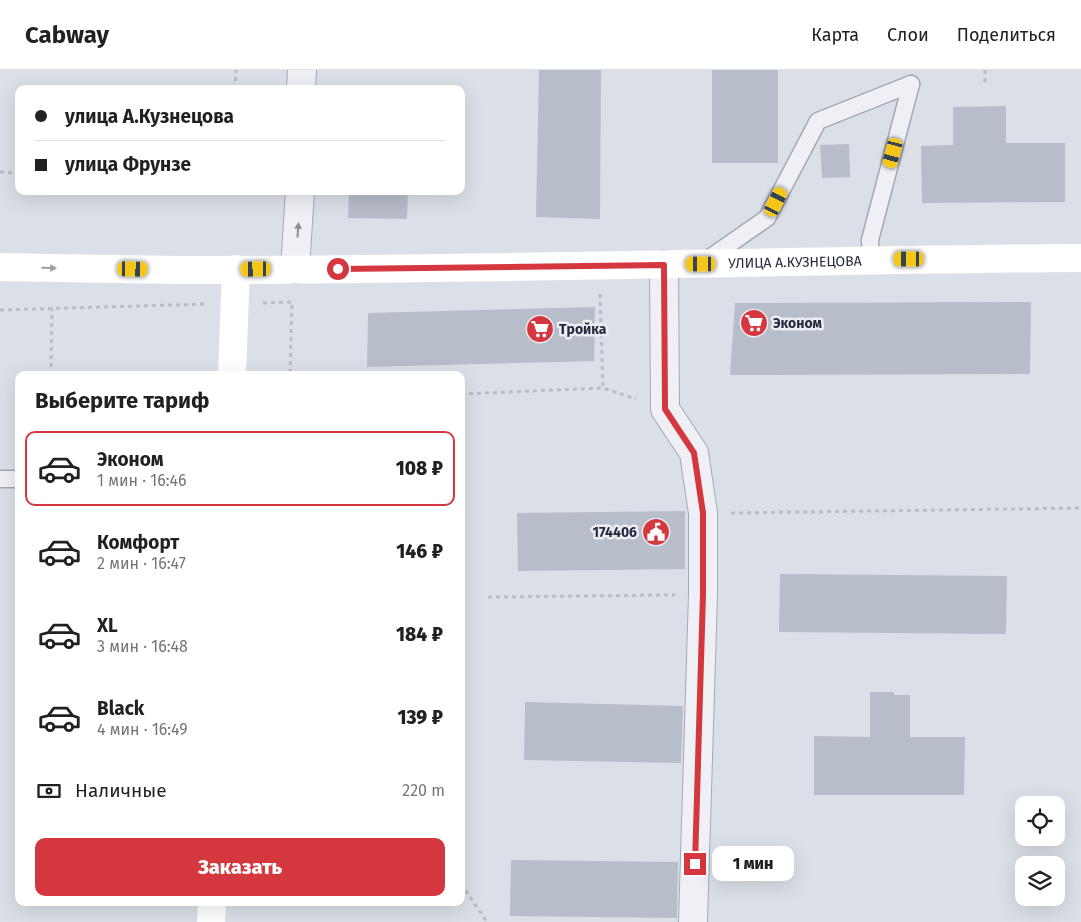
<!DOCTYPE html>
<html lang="ru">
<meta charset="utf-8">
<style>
:root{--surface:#fff;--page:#f6f6f6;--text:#202124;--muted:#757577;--line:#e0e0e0;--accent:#d5373f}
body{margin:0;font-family:"Fira Sans",sans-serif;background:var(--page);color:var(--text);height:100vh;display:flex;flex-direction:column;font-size:19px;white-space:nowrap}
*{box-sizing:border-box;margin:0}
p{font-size:16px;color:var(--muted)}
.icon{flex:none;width:28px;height:28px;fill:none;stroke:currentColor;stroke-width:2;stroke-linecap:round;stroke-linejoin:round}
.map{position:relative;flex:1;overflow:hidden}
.panel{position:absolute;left:15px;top:301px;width:450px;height:535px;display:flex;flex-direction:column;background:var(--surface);border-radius:10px;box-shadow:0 5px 20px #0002}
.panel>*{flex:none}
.guide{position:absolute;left:15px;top:15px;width:450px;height:110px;border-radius:10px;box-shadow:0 5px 20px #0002;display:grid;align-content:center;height:110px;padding:0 20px;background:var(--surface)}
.tools{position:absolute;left:1015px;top:726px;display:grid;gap:10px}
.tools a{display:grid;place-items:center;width:50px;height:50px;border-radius:10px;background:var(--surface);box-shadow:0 5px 20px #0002;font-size:25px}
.end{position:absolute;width:22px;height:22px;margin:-11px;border:6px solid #d5373f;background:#fff;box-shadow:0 0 0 2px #fff}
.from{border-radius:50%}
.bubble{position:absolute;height:35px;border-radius:10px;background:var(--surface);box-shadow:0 5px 20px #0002;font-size:16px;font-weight:800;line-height:35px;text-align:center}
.car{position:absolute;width:15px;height:30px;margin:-15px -8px;border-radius:6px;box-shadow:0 0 4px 1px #0007;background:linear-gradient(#f5c518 24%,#345 0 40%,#f5c518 0 76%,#345 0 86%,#f5c518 0)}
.guide b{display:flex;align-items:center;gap:18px;height:48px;font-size:19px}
.guide b+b{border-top:1px solid var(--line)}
.guide i{width:12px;height:12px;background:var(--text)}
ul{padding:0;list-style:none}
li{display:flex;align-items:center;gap:15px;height:75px;margin:0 10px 8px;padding:0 10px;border:2px solid transparent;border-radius:10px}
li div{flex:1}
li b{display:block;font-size:19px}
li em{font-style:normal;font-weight:800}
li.selected{border-color:var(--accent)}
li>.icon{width:45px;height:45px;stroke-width:1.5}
h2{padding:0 20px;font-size:22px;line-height:60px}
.pay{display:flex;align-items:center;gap:12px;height:55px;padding:0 20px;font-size:19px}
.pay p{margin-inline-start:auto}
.primary-button{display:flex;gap:10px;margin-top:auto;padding:10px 20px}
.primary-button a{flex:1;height:58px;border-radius:10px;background:var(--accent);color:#fff;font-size:20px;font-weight:800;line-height:58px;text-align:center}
header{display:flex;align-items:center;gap:30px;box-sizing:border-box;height:70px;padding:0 25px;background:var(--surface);border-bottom:1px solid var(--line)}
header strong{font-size:24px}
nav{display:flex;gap:28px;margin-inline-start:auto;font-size:18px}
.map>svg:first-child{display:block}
</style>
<header>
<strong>Cabway</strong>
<nav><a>Карта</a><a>Слои</a><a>Поделиться</a></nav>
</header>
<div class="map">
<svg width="1081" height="852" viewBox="0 0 1081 852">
<rect width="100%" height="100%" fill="#dbdfe7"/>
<g fill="#b8bdca">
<path d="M 539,0 L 601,0 L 600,149 L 536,147 Z"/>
<rect x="712" y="0" width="66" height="93"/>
<path d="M 1006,36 L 1006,73 L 1065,73 L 1065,132 L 922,133 L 921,76 L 953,75 L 953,37 Z"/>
<path d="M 849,74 L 850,107 L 822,108 L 820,75 Z"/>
<path d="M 349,121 L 408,121 L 407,149 L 348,148 Z"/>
<path d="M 1031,232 L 1030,304 L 730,305 L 735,233 Z"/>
<path d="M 595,237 L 594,291 L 367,297 L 368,243 Z"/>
<path d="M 685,441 L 685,499 L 518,501 L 517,443 Z"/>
<path d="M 780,504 L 1007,506 L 1006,564 L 779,562 Z"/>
<path d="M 870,622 L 894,622 L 894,625 L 910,625 L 910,667 L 965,667 L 964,725 L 814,725 L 814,666 L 870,667 Z"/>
<path d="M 525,632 L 683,636 L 681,693 L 524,690 Z"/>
<path d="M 511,790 L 678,792 L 677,848 L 510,846 Z"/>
</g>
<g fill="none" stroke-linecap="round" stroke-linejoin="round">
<g stroke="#a4a9b4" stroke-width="19">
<g id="lane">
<path d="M 871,190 L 870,170 L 911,14"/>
<path d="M 705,191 L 767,148 L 818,51 L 911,14"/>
<path d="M 0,409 L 19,409"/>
</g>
</g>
<g stroke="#a4a9b4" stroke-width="30">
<g id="street">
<path d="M 301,19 L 302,0"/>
<path d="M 664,195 L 665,339 L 694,383 L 703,443 L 703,524 L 693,852"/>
<path d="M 295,199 L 300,121"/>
</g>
</g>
<g stroke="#babdc5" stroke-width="3" stroke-dasharray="4 4" stroke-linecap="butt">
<path d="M 985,12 L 985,0"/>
<path d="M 235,19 L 236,0"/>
<path d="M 0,102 L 19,103"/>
<path d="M 600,224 L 603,318"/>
<path d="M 263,233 L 292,232 L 290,305"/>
<path d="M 0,240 L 206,234"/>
<path d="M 51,305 L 52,239"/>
<path d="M 461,324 L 603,318 L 636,329"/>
<path d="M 731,443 L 1081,438"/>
<path d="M 488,527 L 675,525"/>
<path d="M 461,814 L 487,852"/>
</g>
<use href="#lane" stroke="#eef0f5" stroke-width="16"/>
<use href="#street" stroke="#eef0f5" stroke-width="28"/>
<g stroke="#fff" stroke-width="28">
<path id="s1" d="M 0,197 C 69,198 138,200 206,200 C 498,200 789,190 1081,188"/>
<path d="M 232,305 L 236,199"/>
<path d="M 211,852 L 212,832"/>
</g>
</g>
<defs><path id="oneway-solid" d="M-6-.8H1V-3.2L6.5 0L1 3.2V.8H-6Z" transform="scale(1.25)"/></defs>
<use fill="#8a8e9a" href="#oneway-solid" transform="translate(298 160) rotate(-86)"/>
<use fill="#9da0a8" href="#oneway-solid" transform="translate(49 198) rotate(1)"/>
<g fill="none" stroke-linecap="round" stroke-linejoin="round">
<path stroke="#d5373f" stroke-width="6" d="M 338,199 L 664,195 L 665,339 L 694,383 L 703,443 L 703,524 L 695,794"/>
</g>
<defs>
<g id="supermarket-disc" transform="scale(1.4375)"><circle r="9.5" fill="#d5373f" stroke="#ebeef5"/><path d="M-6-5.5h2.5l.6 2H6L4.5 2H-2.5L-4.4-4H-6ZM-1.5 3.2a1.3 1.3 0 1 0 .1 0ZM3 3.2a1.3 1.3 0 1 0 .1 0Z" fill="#fff"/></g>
<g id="civic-disc" transform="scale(1.4375)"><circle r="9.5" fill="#d5373f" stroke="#ebeef5"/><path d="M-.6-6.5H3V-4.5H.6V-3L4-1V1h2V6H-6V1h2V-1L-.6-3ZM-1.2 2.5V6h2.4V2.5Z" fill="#fff"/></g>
</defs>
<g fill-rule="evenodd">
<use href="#supermarket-disc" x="754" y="253"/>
<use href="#supermarket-disc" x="540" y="259"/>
<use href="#civic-disc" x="656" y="462"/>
</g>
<g text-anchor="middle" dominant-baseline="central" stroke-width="5" stroke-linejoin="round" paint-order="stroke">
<g font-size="14" fill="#252b3e" stroke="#ebeef5">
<text stroke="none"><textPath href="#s1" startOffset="795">УЛИЦА А.КУЗНЕЦОВА</textPath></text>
</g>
<g font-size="14" font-weight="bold" fill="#252b3e" stroke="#ebeef5" text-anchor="start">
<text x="773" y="253">Эконом</text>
<text x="559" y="259">Тройка</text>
<text x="637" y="462" text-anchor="end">174406</text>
</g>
</g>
</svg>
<div class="tools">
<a><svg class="icon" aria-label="locate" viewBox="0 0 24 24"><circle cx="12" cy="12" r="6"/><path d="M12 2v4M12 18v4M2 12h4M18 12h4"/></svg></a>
<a><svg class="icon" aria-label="layers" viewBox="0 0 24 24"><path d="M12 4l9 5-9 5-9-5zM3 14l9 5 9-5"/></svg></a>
</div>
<i class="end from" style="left:338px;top:199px"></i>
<i class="end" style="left:695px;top:794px"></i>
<div class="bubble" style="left:712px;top:776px;width:82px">1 мин</div>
<i class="car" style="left:893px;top:83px;rotate:195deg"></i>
<i class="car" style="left:776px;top:132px;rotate:27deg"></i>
<i class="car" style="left:909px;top:189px;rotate:270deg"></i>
<i class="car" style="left:701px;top:194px;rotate:270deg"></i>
<i class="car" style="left:133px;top:199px;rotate:91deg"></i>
<i class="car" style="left:256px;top:199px;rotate:269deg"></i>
<div class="guide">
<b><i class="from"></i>улица А.Кузнецова</b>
<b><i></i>улица Фрунзе</b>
</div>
<section class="panel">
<h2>Выберите тариф</h2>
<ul>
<li class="selected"><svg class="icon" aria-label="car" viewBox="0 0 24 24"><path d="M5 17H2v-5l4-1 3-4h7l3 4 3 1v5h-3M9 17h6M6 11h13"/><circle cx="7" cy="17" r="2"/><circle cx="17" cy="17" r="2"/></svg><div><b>Эконом</b><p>1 мин · 16:46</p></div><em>108 ₽</em></li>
<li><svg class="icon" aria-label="car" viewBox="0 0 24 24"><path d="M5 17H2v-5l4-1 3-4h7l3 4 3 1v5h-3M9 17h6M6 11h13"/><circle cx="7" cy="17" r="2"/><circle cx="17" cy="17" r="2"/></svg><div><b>Комфорт</b><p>2 мин · 16:47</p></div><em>146 ₽</em></li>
<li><svg class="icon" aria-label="car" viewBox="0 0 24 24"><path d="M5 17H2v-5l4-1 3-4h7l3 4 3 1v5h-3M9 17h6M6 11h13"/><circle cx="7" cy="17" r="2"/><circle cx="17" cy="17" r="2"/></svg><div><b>XL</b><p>3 мин · 16:48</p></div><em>184 ₽</em></li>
<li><svg class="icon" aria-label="car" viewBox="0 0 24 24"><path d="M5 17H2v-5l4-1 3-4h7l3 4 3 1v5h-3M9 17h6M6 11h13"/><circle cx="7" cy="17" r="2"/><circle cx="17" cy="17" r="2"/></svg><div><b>Black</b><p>4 мин · 16:49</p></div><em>139 ₽</em></li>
</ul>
<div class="pay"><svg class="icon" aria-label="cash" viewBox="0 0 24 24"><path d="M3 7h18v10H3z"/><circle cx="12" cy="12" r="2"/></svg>Наличные<p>220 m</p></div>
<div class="primary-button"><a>Заказать</a></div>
</section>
</div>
